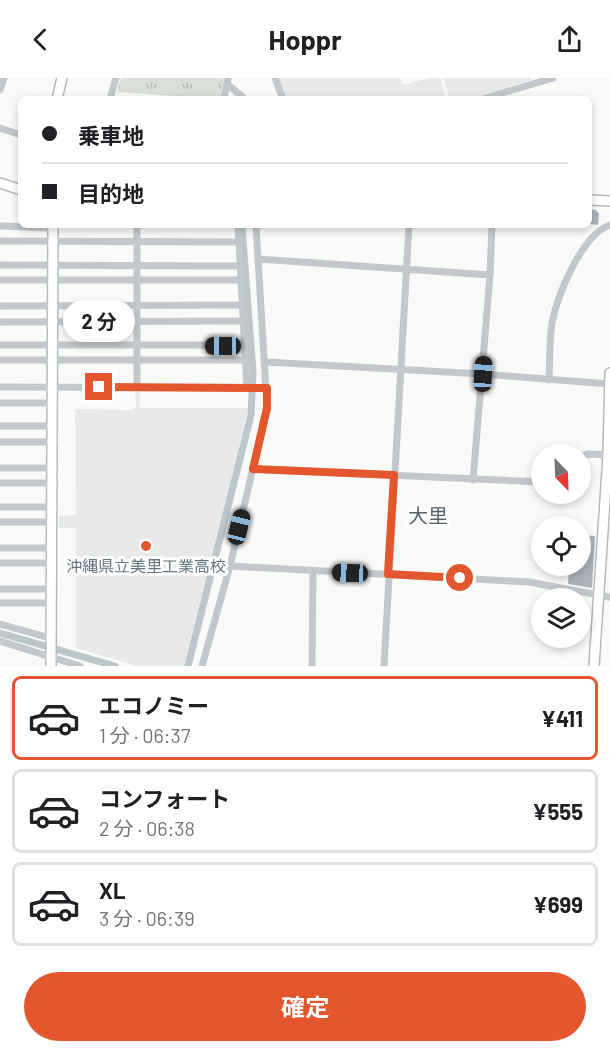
<!DOCTYPE html>
<html lang="ja">
<meta charset="utf-8">
<style>
:root{--surface:#fff;--page:#f2f2f2;--text:#202124;--muted:#757577;--line:#e0e0e0;--accent:#e4572e}
body{margin:0;font-family:Barlow,"Noto Sans JP",sans-serif;background:var(--page);color:var(--text);height:100vh;display:flex;flex-direction:column;font-size:22px;white-space:nowrap}
*{box-sizing:border-box;margin:0}
p{font-size:20px;color:var(--muted)}
.icon{flex:none;width:33px;height:33px;fill:none;stroke:currentColor;stroke-width:2;stroke-linecap:round;stroke-linejoin:round}
.map{position:relative;height:588px;overflow:hidden}
.drawer{display:flex;flex-direction:column;background:var(--surface);flex:1}
.drawer>*{flex:none}
.guide{position:absolute;left:18px;top:18px;width:574px;height:132px;border-radius:9px;box-shadow:0 3px 9px #0003;display:grid;align-content:center;height:132px;padding:0 24px;background:var(--surface)}
.needle{width:39px;rotate:157deg}
.fabs{position:absolute;left:531px;top:366px;display:grid;gap:12px}
.fabs a{display:grid;place-items:center;width:60px;height:60px;border-radius:50%;background:var(--surface);box-shadow:0 3px 9px #0003;font-size:30px}
.end{position:absolute;width:27px;height:27px;margin:-14px;border:8px solid #e4572e;background:#fff;box-shadow:0 0 0 3px #fff}
.from{border-radius:50%}
.bubble{position:absolute;height:42px;border-radius:21px;background:var(--surface);box-shadow:0 3px 9px #0003;font-size:20px;font-weight:700;line-height:42px;text-align:center}
.car{position:absolute;width:18px;height:36px;margin:-18px -9px;border-radius:8px;box-shadow:0 0 4px 2px #0007;background:linear-gradient(#222 24%,#8ab4d8 0 40%,#222 0 76%,#8ab4d8 0 86%,#222 0)}
.guide b{display:flex;align-items:center;gap:21px;height:57px;font-size:22px}
.guide b+b{border-top:2px solid var(--line)}
.guide i{width:15px;height:15px;background:var(--text)}
ul{padding:10px 0 0;list-style:none}
li{display:flex;align-items:center;gap:18px;height:84px;margin:0 12px 9px;padding:0 12px;border:3px solid var(--line);border-radius:9px}
li div{flex:1}
li b{display:block;font-size:22px}
li em{font-style:normal;font-weight:700}
li.active{border-color:var(--accent)}
li>.icon{width:54px;height:54px;stroke-width:1.5}
.primary-button{display:flex;gap:12px;margin-top:auto;padding:12px 24px}
.primary-button a{flex:1;height:69px;border-radius:36px;background:var(--accent);color:#fff;font-size:24px;font-weight:700;line-height:69px;text-align:center}
header{display:flex;justify-content:space-between;align-items:center;height:78px;padding:0 24px;background:var(--surface);font-size:27px;font-weight:700}
.map>svg:first-child{display:block}
</style>
<header><svg class="icon" aria-label="back" viewBox="0 0 24 24"><path d="M15 5l-7 7 7 7"/></svg>Hoppr<svg class="icon" aria-label="share" viewBox="0 0 24 24"><path d="M12 15V3M7 8l5-5 5 5M5 13v7h14v-7"/></svg></header>
<div class="map">
<svg width="610" height="588" viewBox="0 0 610 588">
<defs>
<pattern id="park-tufts" width="24" height="20" patternUnits="userSpaceOnUse" patternTransform="scale(1.5)"><rect width="24" height="20" fill="#dadfd7"/><path d="M3 7l-1-3M5 7V3M7 7l1-3M15 17l-1-3M17 17v-4M19 17l1-3" fill="none" stroke="#b4b9b4"/></pattern>
</defs>
<rect width="100%" height="100%" fill="#fafaf8"/>
<g fill="#e8e9e9">
<path d="M 278,0 L 400,0 L 403,7 L 429,0 L 441,0 L 446,21 L 285,21 Z"/>
<path d="M 443,0 L 531,0 L 532,2 L 468,21 L 449,21 Z"/>
<path d="M 135,314 L 140,314 L 139,330 L 248,330 L 213,485 L 185,588 L 137,588 L 76,570 L 76,450 L 59,450 L 59,438 L 76,437 L 75,331 L 133,332 L 136,329 Z"/>
</g>
<path fill="url(#park-tufts)" d="M 121,0 L 224,0 L 220,21 L 117,14 Z"/>
<g fill="none" stroke-linecap="round" stroke-linejoin="round">
<g stroke="#bbc7cb" stroke-width="7">
<path d="M 0,555 L 115,588"/>
<path d="M 188,588 L 251,337 L 253,294 L 242,149"/>
</g>
</g>
<g fill="#aab3b9">
<path d="M 590,131 L 596,132 L 599,136 L 598,147 L 590,146 Z"/>
<path d="M 580,457 L 595,458 L 592,510 L 568,506 L 569,488 L 580,488 Z"/>
</g>
<g fill="none" stroke-linecap="round" stroke-linejoin="round">
<g stroke="#b3babf" stroke-width="12">
<g id="secondary">
<path d="M 57,21 L 62,0"/>
<path d="M 0,105 L 21,112"/>
<path d="M 590,122 L 610,123"/>
<path d="M 51,588 L 53,147"/>
<path d="M 594,588 L 608,377 L 610,295"/>
</g>
</g>
<g stroke="#c3c8cc" stroke-width="7">
<path d="M 275,0 L 283,21"/>
<path d="M 227,6 L 245,21"/>
<path d="M 0,12 L 4,0"/>
<path d="M 110,21 L 116,0"/>
<path d="M 224,21 L 228,0"/>
<path d="M 482,21 L 553,0"/>
<path d="M 0,50 L 21,57"/>
<path d="M 137,147 L 137,310"/>
<path d="M 238,147 L 247,310"/>
<path d="M 0,148 L 53,150"/>
<path d="M 0,163 L 239,164"/>
<path d="M 258,181 L 490,197"/>
<path d="M 0,187 L 240,188"/>
<path d="M 0,202 L 241,202"/>
<path d="M 0,228 L 242,227"/>
<path d="M 0,244 L 243,243"/>
<path d="M 0,267 L 245,267"/>
<path d="M 0,282 L 246,282"/>
<path d="M 266,284 L 483,296 L 609,306"/>
<path d="M 549,302 C 550,284 549,264 552,245 C 557,218 582,156 610,147"/>
<path d="M 0,309 L 267,310"/>
<path d="M 0,325 L 54,325"/>
<path d="M 0,348 L 54,348"/>
<path d="M 0,364 L 54,364"/>
<path d="M 580,379 L 588,376 L 610,377"/>
<path d="M 0,390 L 54,390"/>
<path d="M 253,391 L 542,404"/>
<path d="M 473,402 L 490,197 L 492,147"/>
<path d="M 0,405 L 54,405"/>
<path d="M 0,429 L 54,429"/>
<path d="M 0,444 L 53,444"/>
<path d="M 0,470 L 53,470"/>
<path d="M 0,485 L 52,485"/>
<path d="M 230,488 L 529,504 L 610,519"/>
<path d="M 0,511 L 52,511"/>
<path d="M 0,525 L 51,525"/>
<path d="M 0,546 L 50,560"/>
<path d="M 0,563 L 80,588"/>
<path d="M 202,588 L 230,488 L 267,330 L 256,147"/>
<path d="M 312,588 L 313,493"/>
<path d="M 384,588 L 409,147"/>
</g>
<use href="#secondary" stroke="#fff" stroke-width="9"/>
</g>
<g fill="none" stroke-linecap="round" stroke-linejoin="round">
<path stroke="#e4572e" stroke-width="8" d="M 99,309 L 267,310 L 267,330 L 253,391 L 394,397 L 388,496 L 460,500"/>
</g>
<circle fill="#e4572e" stroke="#fff" stroke-width="2" cx="146" cy="468" r="6"/>
<g text-anchor="middle" dominant-baseline="central" stroke-width="6" stroke-linejoin="round" paint-order="stroke">
<g font-size="16" fill="#657683" stroke="#fff">
<text x="146" y="487">沖縄県立美里工業高校</text>
</g>
<g font-size="20" fill="#57646e" stroke="#fff">
<text x="428" y="437">大里</text>
</g>
</g>
</svg>
<div class="fabs">
<a><svg class="needle" viewBox="-14 -14 28 28"><path d="M0-13l5 13h-10z" fill="#e53935"/><path d="M0 13l5-13h-10z" fill="#757577"/></svg></a>
<a><svg class="icon" aria-label="locate" viewBox="0 0 24 24"><circle cx="12" cy="12" r="6"/><path d="M12 2v4M12 18v4M2 12h4M18 12h4"/></svg></a>
<a><svg class="icon" aria-label="layers" viewBox="0 0 24 24"><path d="M12 4l9 5-9 5-9-5zM3 14l9 5 9-5"/></svg></a>
</div>
<i class="end from" style="left:460px;top:500px"></i>
<i class="end" style="left:99px;top:309px"></i>
<div class="bubble" style="left:63px;top:222px;width:72px">2 分</div>
<i class="car" style="left:223px;top:268px;rotate:270deg"></i>
<i class="car" style="left:483px;top:296px;rotate:3deg"></i>
<i class="car" style="left:239px;top:449px;rotate:14deg"></i>
<i class="car" style="left:350px;top:495px;rotate:272deg"></i>
<div class="guide">
<b><i class="from"></i>乗車地</b>
<b><i></i>目的地</b>
</div>
</div>
<section class="drawer">
<ul>
<li class="active"><svg class="icon" aria-label="car" viewBox="0 0 24 24"><path d="M5 17H2v-5l4-1 3-4h7l3 4 3 1v5h-3M9 17h6M6 11h13"/><circle cx="7" cy="17" r="2"/><circle cx="17" cy="17" r="2"/></svg><div><b>エコノミー</b><p>1 分 · 06:37</p></div><em>¥411</em></li>
<li><svg class="icon" aria-label="car" viewBox="0 0 24 24"><path d="M5 17H2v-5l4-1 3-4h7l3 4 3 1v5h-3M9 17h6M6 11h13"/><circle cx="7" cy="17" r="2"/><circle cx="17" cy="17" r="2"/></svg><div><b>コンフォート</b><p>2 分 · 06:38</p></div><em>¥555</em></li>
<li><svg class="icon" aria-label="car" viewBox="0 0 24 24"><path d="M5 17H2v-5l4-1 3-4h7l3 4 3 1v5h-3M9 17h6M6 11h13"/><circle cx="7" cy="17" r="2"/><circle cx="17" cy="17" r="2"/></svg><div><b>XL</b><p>3 分 · 06:39</p></div><em>¥699</em></li>
</ul>
<div class="primary-button"><a>確定</a></div>
</section>
